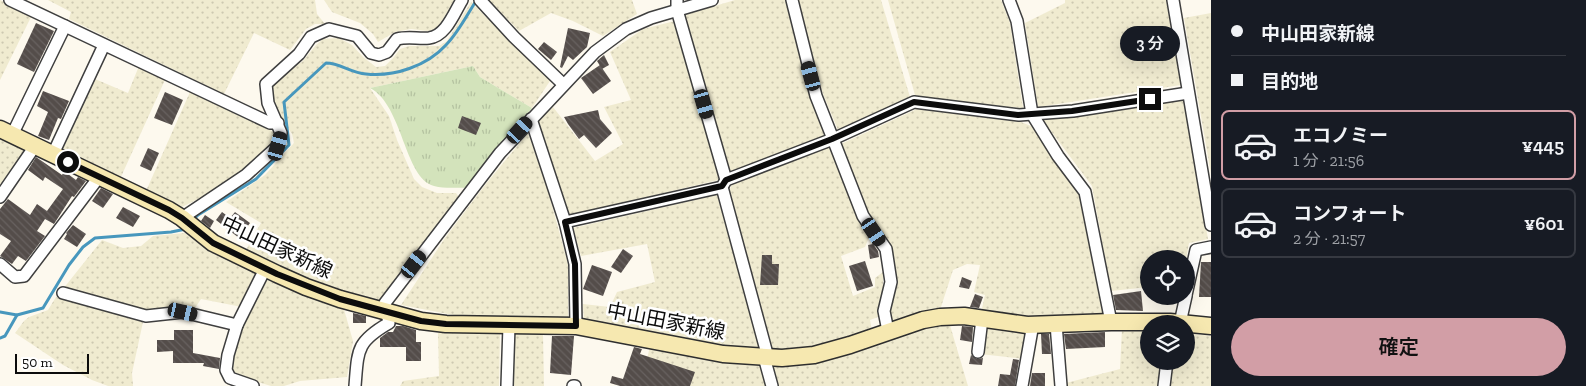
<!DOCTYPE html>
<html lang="ja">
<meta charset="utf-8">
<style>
:root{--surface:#171b24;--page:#20242c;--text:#f1f3f6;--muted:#9ea1a6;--line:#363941;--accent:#d29ea6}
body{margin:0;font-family:"Zilla Slab","Noto Sans JP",serif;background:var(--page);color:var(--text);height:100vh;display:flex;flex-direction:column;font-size:19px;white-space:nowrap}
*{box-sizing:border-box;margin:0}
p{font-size:16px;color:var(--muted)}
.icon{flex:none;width:28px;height:28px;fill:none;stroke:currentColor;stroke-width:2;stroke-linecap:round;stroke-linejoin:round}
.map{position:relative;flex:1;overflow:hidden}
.details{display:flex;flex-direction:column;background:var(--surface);width:375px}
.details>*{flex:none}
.top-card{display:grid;align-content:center;height:110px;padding:0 20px;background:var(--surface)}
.tools{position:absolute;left:1140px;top:250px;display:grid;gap:10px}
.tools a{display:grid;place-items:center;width:55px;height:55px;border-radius:50%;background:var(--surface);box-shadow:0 5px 20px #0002;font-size:25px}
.scale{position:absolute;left:15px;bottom:12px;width:74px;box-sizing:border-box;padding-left:5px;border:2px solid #0c0c0c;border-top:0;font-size:14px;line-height:18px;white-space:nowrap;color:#0c0c0c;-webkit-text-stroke:4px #fff;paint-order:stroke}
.end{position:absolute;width:22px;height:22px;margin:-11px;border:6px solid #0c0c0c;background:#fff;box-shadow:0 0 0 2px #fff}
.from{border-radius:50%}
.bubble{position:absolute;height:35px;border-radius:18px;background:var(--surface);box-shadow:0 5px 20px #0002;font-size:16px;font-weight:600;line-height:35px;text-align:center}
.car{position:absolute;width:15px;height:30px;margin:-15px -8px;border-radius:6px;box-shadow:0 0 4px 1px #0007;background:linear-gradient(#222 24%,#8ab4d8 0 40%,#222 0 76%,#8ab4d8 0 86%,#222 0)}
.top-card b{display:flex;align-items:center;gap:18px;height:48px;font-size:19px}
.top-card b+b{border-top:1px solid var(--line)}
.top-card i{width:12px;height:12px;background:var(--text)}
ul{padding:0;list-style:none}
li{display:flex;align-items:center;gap:15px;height:70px;margin:0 10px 8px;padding:0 10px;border:2px solid var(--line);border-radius:8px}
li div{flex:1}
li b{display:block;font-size:19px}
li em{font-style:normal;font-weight:600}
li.selected{border-color:var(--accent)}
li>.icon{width:45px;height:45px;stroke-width:1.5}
.button{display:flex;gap:10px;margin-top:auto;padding:10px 20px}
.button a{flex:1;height:58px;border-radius:30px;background:var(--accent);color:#111;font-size:20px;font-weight:600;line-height:58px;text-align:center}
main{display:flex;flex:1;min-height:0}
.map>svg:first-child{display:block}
</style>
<main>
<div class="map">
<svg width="1211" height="386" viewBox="0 0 1211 386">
<defs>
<pattern id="farmland-dots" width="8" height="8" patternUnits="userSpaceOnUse" patternTransform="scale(1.25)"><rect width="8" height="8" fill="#f0ebd0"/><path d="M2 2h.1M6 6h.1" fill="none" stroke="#cdc8b1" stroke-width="1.8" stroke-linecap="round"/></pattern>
<pattern id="grass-tufts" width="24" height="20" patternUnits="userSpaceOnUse" patternTransform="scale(1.25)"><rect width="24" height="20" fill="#d3e3bb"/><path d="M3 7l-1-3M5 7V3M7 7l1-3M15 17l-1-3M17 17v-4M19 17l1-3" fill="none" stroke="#b4c2a0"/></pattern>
<pattern id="building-back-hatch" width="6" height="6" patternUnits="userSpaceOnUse" patternTransform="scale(1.25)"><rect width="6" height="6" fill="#544d4a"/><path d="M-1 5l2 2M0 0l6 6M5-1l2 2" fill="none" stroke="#686260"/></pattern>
</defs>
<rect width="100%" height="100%" fill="#fdf9ee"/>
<g fill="url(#farmland-dots)">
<path d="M 0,0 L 32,15 L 0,80 Z"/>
<path d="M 48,0 L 315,0 L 317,14 L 325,24 L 315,24 L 306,29 L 290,50 L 254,33 L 224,94 L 69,19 L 71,12 Z"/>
<path d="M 324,0 L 454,0 L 441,23 L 435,30 L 428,31 L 411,29 L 395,32 L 378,42 L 373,34 L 360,23 L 332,12 Z"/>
<path d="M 489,0 L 632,0 L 637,14 L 603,36 L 573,21 L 551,13 L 519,31 Z"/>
<path d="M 735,0 L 785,0 L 810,94 L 826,136 L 729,172 L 685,15 Z"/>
<path d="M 798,0 L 881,0 L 910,97 L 838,130 L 823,94 Z"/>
<path d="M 888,0 L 1001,0 L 1010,23 L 1023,108 L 951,102 L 915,95 Z"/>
<path d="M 1065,0 L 1166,0 L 1181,85 L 1038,107 L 1025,23 L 1065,3 Z"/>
<path d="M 471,2 L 550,81 L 532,108 L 480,77 L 473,66 L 370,88 L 389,116 L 397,140 L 414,179 L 422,187 L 437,193 L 456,193 L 459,197 L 386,297 L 379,302 L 369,301 L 315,284 L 246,250 L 261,223 L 226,202 L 265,175 L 294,143 L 292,134 L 275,108 L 272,89 L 276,80 L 289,69 L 302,62 L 316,45 L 323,39 L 339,38 L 352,45 L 363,57 L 376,67 L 385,66 L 394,57 L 400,49 L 409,46 L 439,46 L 447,41 Z"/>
<path d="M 1211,13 L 1211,174 L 1184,18 Z"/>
<path d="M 675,21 L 719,175 L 718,180 L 568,216 L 538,121 L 553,107 L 595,161 L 623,144 L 604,107 L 631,100 L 610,52 L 643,29 Z"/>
<path d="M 139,66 L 165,80 L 120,179 L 61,153 L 95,79 L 128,93 Z"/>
<path d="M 190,92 L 274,132 L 275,138 L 262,155 L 242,172 L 208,194 L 180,208 L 146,191 Z"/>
<path d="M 1184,99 L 1208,239 L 1189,243 L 1186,259 L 1149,259 L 1149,287 L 1111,291 L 1092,186 L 1042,119 L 1083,116 Z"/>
<path d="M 917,109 L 1021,122 L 1031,126 L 1080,194 L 1106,313 L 1019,317 L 981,313 L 985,295 L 974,292 L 980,265 L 967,264 L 953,270 L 941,307 L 893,321 L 890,311 L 896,281 L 891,245 L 868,212 L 841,144 Z"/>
<path d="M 528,133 L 548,191 L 568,264 L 568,318 L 489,318 L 464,317 L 401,305 L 445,238 L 485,185 Z"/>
<path d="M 0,138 L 23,149 L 24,155 L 0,188 Z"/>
<path d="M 830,147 L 870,235 L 865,247 L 841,256 L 853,296 L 875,287 L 875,278 L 883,272 L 883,288 L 878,317 L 870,320 L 872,331 L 813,349 L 773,351 L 729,192 L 732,184 Z"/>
<path d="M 717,195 L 760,350 L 722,347 L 584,322 L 583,304 L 610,307 L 617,292 L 655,282 L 647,244 L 581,256 L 573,228 Z"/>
<path d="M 185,233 L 212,252 L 258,272 L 242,307 L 201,299 L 195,308 L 144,309 L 128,307 L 63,289 L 102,240 L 123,248 L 141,246 L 153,236 Z"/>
<path d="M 267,280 L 343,306 L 353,341 L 347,377 L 300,381 L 284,386 L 271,386 L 233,374 L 234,357 L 241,328 Z"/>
<path d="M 56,297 L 143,322 L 132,373 L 133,386 L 108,386 L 92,380 L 63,365 L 15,333 L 24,321 L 29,317 L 48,310 Z"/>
<path d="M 949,322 L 968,386 L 777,386 L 772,365 Z"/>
<path d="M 985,323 L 1029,329 L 1025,359 L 980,354 Z"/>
<path d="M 1122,328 L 1149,328 L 1149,361 L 1160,361 L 1158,386 L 1066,386 L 1066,383 L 1120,369 Z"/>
<path d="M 513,332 L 543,333 L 544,386 L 511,386 Z"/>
<path d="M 438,333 L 500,333 L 499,386 L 400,386 L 403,381 L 439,376 Z"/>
<path d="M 1186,333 L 1211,336 L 1211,386 L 1170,386 L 1172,361 L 1186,361 Z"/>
<path d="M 650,346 L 761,364 L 766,386 L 641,386 Z"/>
</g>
<path fill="url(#grass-tufts)" d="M 473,66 L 480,77 L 532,108 L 469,188 C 458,187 445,189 434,186 C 404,178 403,105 370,88 Z"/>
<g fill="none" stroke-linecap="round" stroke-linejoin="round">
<g stroke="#4797bd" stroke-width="3">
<path d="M 193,220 L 198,215 L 256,179 L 289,145 L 284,102 L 326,63 C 340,63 351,73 366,74 C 394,77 427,66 446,45 C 458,33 467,15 476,1"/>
<path d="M 0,312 L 17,315 L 43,308 L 69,265 L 83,247 L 95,238 L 171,232 L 186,229"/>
<path d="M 0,338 L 5,336 L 17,315"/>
</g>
</g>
<g fill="url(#building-back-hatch)">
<path d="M 36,23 L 54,31 L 34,72 L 17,64 Z"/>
<path d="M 568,28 L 590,33 L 587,47 L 573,60 L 568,56 L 562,68 L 560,67 Z"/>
<path d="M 544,42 L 557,52 L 551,60 L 538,49 Z"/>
<path d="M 604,55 L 609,65 L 602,69 L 597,61 Z"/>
<path d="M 600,65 L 611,81 L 593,94 L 581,78 Z"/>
<path d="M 43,91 L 69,101 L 61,119 L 58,118 L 49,140 L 38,136 L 48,112 L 37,106 Z"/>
<path d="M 165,92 L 183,100 L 172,125 L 154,118 Z"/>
<path d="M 598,110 L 600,119 L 612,133 L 596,148 L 584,135 L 579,139 L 568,124 L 564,117 Z"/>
<path d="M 462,116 L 481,123 L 476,135 L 458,128 Z"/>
<path d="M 148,148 L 159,153 L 151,171 L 140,166 Z"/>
<path d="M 36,157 L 62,175 L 64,171 L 76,180 L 78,177 L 86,181 L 74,197 L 72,196 L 54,224 L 45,219 L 37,231 L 45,236 L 26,261 L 18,256 L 12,264 L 0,256 L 11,241 L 0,234 L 0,209 L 8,199 L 30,215 L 37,204 L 47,211 L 63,189 L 45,177 L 43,181 L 28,170 Z"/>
<path d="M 101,188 L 113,194 L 103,208 L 92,201 Z"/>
<path d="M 123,207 L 140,216 L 133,227 L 116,218 Z"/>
<path d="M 222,212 L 230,218 L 235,212 L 250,223 L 239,238 L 216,220 Z"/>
<path d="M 205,215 L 214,221 L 210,228 L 201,221 Z"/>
<path d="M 73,225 L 86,234 L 77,247 L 64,239 L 67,234 L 66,233 Z"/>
<path d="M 873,244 L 878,251 L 879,257 L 870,259 L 868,245 Z"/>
<path d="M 623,249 L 633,256 L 621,273 L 611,267 Z"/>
<path d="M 762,255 L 772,255 L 772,264 L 779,264 L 778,285 L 760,285 Z"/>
<path d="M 865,261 L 873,286 L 857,291 L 849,266 Z"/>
<path d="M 1201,262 L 1211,262 L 1211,297 L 1199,297 Z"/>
<path d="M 592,265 L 612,272 L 603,296 L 583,289 Z"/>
<path d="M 962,277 L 972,281 L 969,289 L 959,287 Z"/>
<path d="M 1141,291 L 1143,311 L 1116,310 L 1113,295 Z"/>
<path d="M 975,294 L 983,297 L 979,308 L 970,307 Z"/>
<path d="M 353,313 L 366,316 L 366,323 L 353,323 Z"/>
<path d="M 396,326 L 403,326 L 416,330 L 416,342 L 421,342 L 421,361 L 406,361 L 406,347 L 380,347 L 380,338 L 388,332 L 393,332 Z"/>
<path d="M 962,326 L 973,327 L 972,342 L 960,340 Z"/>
<path d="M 174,330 L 193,330 L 193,353 L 220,358 L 219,369 L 203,366 L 204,363 L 173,363 L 173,351 L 157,352 L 157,340 L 174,340 Z"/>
<path d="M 1105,332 L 1105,347 L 1066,349 L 1064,334 Z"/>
<path d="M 1041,334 L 1049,334 L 1051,354 L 1042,354 Z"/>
<path d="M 552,336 L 574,336 L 571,375 L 550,373 Z"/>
<path d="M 634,347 L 642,349 L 640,354 L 695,372 L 690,386 L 620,386 L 610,383 L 612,376 L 623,379 Z"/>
<path d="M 971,355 L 977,359 L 983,358 L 982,365 L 969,364 Z"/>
<path d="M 1013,359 L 1019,360 L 1015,386 L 998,386 L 1000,374 L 1010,375 Z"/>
<path d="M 1032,373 L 1045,373 L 1045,386 L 1030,386 Z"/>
</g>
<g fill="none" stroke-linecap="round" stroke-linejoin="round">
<g stroke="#3f3f3f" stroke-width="14">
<g id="street">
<path d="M 10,0 L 270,123 L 278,123"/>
<path d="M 480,0 L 514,37 L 563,84"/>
<path d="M 677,0 L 677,10 L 726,180"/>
<path d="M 792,0 L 816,96 L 833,139 L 863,216 L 886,249 L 891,282 L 884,311 L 888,331"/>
<path d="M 1009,0 L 1017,21 L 1032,114 L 1058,156 L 1085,192 L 1111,322"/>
<path d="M 1173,0 L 1211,225"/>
<path d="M 531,119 L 565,222 L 575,264 L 576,326"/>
<path d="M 12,135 L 65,26"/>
<path d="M 53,154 L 104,45"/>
<path d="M 722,187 L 766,350 L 764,357 L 772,386"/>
<path d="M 0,197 L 35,146"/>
<path d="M 182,218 L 246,175 L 278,146 L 281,133 L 268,103 L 266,84 L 299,54 L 311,37 L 329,29 L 357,36 L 371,53 L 379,55 L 387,52 L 397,39 C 408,36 418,39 429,38 C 446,36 454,13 462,0"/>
<path d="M 565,222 L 722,187 L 726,180 L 833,139 L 914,102 L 1019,115 L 1073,111 L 1188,93"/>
<path d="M 0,264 L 15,277 L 24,276 L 99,177"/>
<path d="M 63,293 L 146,316 L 183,312 L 237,325 L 265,269"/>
<path d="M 1186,295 L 1196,250 L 1211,247"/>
<path d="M 1180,323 L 1186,296"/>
<path d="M 1056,324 L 1061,386"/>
<path d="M 237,325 L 228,355 L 226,370 L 230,378 L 253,386"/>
<path d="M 978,352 L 982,319"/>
<path d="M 355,386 C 358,350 356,342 389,323 L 385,303 L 500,153 L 595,52 L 626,29 L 651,18 L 712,0"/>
<path d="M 507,386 L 509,326"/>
<path d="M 573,386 L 575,386"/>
<path d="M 1022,386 L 1033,324"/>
<path d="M 1164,386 L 1167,361"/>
</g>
</g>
<g stroke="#2e2e2e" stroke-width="19">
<path id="secondary" d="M 0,129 L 169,210 L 182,218 L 213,243 L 277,274 L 306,287 L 340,299 L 421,321 L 446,324 L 576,326 L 723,354 L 782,358 L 814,355 L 850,345 L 923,320 L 940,317 L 964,316 L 1027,325 L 1111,322 L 1170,322 L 1211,326"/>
</g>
<use href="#street" stroke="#fff" stroke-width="11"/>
<use href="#secondary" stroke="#f6e8b0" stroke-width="16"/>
</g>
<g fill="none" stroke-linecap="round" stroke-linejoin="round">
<path stroke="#0c0c0c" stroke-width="6" d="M 68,162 L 169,210 L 182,218 L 213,243 L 277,274 L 340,299 L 421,321 L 446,324 L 576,326 L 575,264 L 565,222 L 722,186 L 726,180 L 832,139 L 914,102 L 1018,115 L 1072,111 L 1150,99"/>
</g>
<g text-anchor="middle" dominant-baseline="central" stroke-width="5" stroke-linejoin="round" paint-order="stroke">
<g font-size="20" fill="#0c0c0c" stroke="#fff">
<text transform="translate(277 247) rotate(25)">中山田家新線</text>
<text transform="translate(666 321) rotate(11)">中山田家新線</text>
</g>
</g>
</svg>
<div class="tools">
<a><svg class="icon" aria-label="locate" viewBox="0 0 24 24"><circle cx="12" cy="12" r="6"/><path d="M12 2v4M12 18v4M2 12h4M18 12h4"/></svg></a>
<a><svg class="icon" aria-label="layers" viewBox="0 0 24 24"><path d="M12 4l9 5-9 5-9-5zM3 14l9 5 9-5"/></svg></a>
</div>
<div class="scale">50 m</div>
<i class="end from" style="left:68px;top:162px"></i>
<i class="end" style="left:1150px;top:99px"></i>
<div class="bubble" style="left:1120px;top:26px;width:60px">3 分</div>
<i class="car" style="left:811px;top:76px;rotate:345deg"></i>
<i class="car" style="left:704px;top:104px;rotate:164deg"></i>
<i class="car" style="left:520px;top:130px;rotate:42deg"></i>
<i class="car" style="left:278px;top:146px;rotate:16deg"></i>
<i class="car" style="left:874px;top:232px;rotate:146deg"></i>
<i class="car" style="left:414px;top:264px;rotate:37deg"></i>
<i class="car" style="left:183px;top:312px;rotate:103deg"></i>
</div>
<section class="details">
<div class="top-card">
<b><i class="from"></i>中山田家新線</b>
<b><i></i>目的地</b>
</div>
<ul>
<li class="selected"><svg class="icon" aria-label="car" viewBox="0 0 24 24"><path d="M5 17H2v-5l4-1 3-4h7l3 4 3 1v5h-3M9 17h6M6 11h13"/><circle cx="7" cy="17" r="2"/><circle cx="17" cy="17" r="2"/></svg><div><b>エコノミー</b><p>1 分 · 21:56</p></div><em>¥445</em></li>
<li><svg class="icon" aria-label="car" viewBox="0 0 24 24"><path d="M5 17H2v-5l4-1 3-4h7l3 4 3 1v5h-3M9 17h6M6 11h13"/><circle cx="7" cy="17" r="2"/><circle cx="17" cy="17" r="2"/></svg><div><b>コンフォート</b><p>2 分 · 21:57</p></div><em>¥601</em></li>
</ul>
<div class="button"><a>確定</a></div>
</section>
</main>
